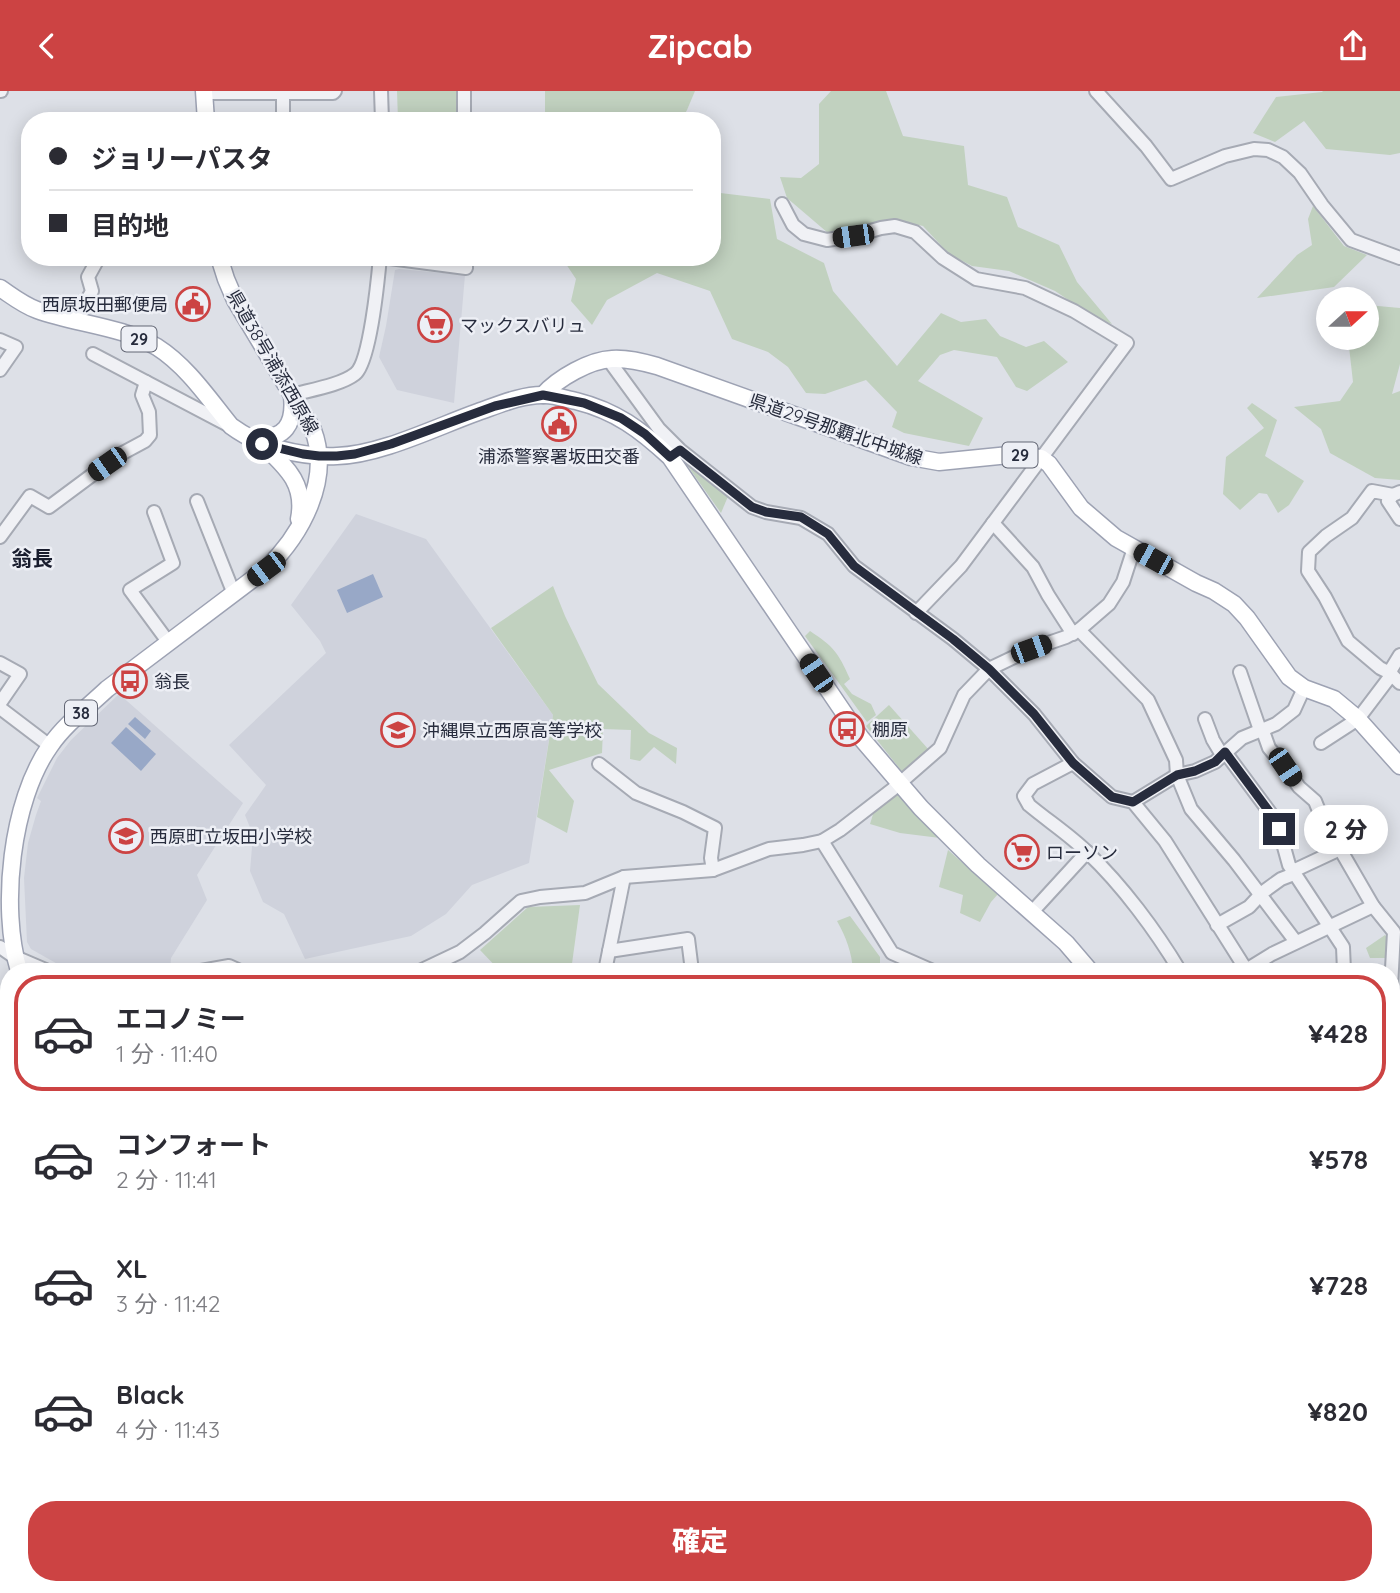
<!DOCTYPE html>
<html lang="ja">
<meta charset="utf-8">
<style>
:root{--surface:#fff;--page:#f7f7f7;--text:#2b2b33;--muted:#7c7c81;--line:#e1e1e2;--accent:#cc4343}
body{margin:0;font-family:Quicksand,"Noto Sans JP",sans-serif;background:var(--page);color:var(--text);height:100vh;display:flex;flex-direction:column;font-size:26px;white-space:nowrap}
*{box-sizing:border-box;margin:0}
p{font-size:23px;color:var(--muted)}
.icon{flex:none;width:38px;height:38px;fill:none;stroke:currentColor;stroke-width:2;stroke-linecap:round;stroke-linejoin:round}
.map{position:relative;flex:1;overflow:hidden}
.panel{position:absolute;left:0px;top:872px;width:1400px;height:632px;display:flex;flex-direction:column;background:var(--surface);border-radius:28px 28px 0 0;box-shadow:0 4px 18px #0003}
.panel>*{flex:none}
.hud{position:absolute;left:21px;top:21px;width:700px;height:154px;border-radius:28px;box-shadow:0 4px 18px #0003;display:grid;align-content:center;height:154px;padding:0 28px;background:var(--surface)}
.needle{width:46px;rotate:69deg}
.controls{position:absolute;left:1316px;top:196px;display:grid;gap:14px}
.controls a{display:grid;place-items:center;width:63px;height:63px;border-radius:50%;background:var(--surface);box-shadow:0 4px 18px #0003;font-size:35px}
.end{position:absolute;width:32px;height:32px;margin:-16px;border:9px solid #272c3d;background:#fff;box-shadow:0 0 0 4px #fff}
.from{border-radius:50%}
.bubble{position:absolute;height:49px;border-radius:24px;background:var(--surface);box-shadow:0 4px 18px #0003;font-size:23px;font-weight:800;line-height:49px;text-align:center}
.car{position:absolute;width:21px;height:42px;margin:-21px -10px;border-radius:9px;box-shadow:0 0 5px 2px #0007;background:linear-gradient(#222 24%,#8ab4d8 0 40%,#222 0 76%,#8ab4d8 0 86%,#222 0)}
.hud b{display:flex;align-items:center;gap:24px;height:66px;font-size:26px}
.hud b+b{border-top:2px solid var(--line)}
.hud i{width:18px;height:18px;background:var(--text)}
ul{padding:12px 0 0;list-style:none}
li{display:flex;align-items:center;gap:21px;height:116px;margin:0 14px 10px;padding:0 14px;border:4px solid transparent;border-radius:28px}
li div{flex:1}
li b{display:block;font-size:26px}
li em{font-style:normal;font-weight:800}
li.active{border-color:var(--accent)}
li>.icon{width:63px;height:63px;stroke-width:1.5}
.primary-button{display:flex;gap:14px;margin-top:auto;padding:14px 28px}
.primary-button a{flex:1;height:80px;border-radius:28px;background:var(--accent);color:#fff;font-size:28px;font-weight:800;line-height:80px;text-align:center}
header{display:flex;justify-content:space-between;align-items:center;height:91px;padding:0 28px;background:var(--accent);color:#fff;font-size:32px;font-weight:800}
.map>svg:first-child{display:block}
</style>
<header><svg class="icon" aria-label="back" viewBox="0 0 24 24"><path d="M15 5l-7 7 7 7"/></svg>Zipcab<svg class="icon" aria-label="share" viewBox="0 0 24 24"><path d="M12 15V3M7 8l5-5 5 5M5 13v7h14v-7"/></svg></header>
<div class="map">
<svg width="1400" height="1502" viewBox="0 0 1400 1502">
<rect width="100%" height="100%" fill="#dde0e7"/>
<g fill="#cfd2dc">
<path d="M 399,178 L 465,184 L 454,312 L 397,299 L 379,266 L 386,235 L 395,179 Z"/>
<path d="M 356,423 L 426,448 L 553,624 L 529,772 L 472,794 L 446,823 L 411,845 L 305,868 L 284,823 L 263,811 L 250,780 L 253,744 L 245,724 L 266,694 L 229,654 L 326,562 L 320,550 L 291,514 Z"/>
<path d="M 119,603 L 243,712 L 197,784 L 207,809 L 171,867 L 170,880 L 70,880 L 31,858 L 27,851 L 24,787 L 28,752 L 36,724 L 41,710 L 37,707 L 57,667 L 71,649 Z"/>
<path d="M 1400,1325 L 1400,1502 L 1062,1502 L 1060,1494 L 1391,1494 L 1391,1332 Z"/>
</g>
<g fill="#c1d1bf">
<path d="M 397,0 L 458,0 L 458,30 L 398,30 Z"/>
<path d="M 545,0 L 695,0 L 687,19 L 681,30 L 545,30 Z"/>
<path d="M 831,0 L 886,0 L 903,45 L 964,55 L 968,94 L 1007,106 L 1018,136 L 1059,154 L 1077,191 L 1112,233 L 1097,228 L 1055,200 L 1009,180 L 972,175 L 949,163 L 923,135 L 892,128 L 851,143 L 828,142 L 787,107 L 780,86 L 801,87 L 819,73 L 819,13 Z"/>
<path d="M 1323,0 L 1400,0 L 1400,62 L 1390,64 L 1326,58 L 1304,30 L 1275,51 L 1253,42 L 1276,6 L 1322,1 Z"/>
<path d="M 712,101 L 770,108 L 777,148 L 824,172 L 833,200 L 897,275 L 941,222 L 961,231 L 986,228 L 1000,245 L 1026,256 L 1044,250 L 1068,271 L 1027,300 L 1016,296 L 997,266 L 954,259 L 940,264 L 918,290 L 983,327 L 969,355 L 904,342 L 892,336 L 897,321 L 866,289 L 825,303 L 806,302 L 788,276 L 768,261 L 732,248 L 710,200 L 657,182 L 607,209 L 592,234 L 571,210 L 576,188 L 564,170 L 563,166 L 712,166 Z"/>
<path d="M 1313,115 L 1344,155 L 1367,164 L 1334,196 L 1257,207 L 1297,164 L 1312,154 L 1308,128 Z"/>
<path d="M 1367,214 L 1400,217 L 1400,273 L 1392,303 L 1400,300 L 1400,389 L 1375,387 L 1330,362 L 1321,338 L 1294,316 L 1340,310 L 1353,291 L 1348,247 L 1367,247 Z"/>
<path d="M 1252,312 L 1277,329 L 1265,365 L 1304,390 L 1289,414 L 1278,422 L 1267,403 L 1259,402 L 1240,419 L 1223,403 L 1226,366 L 1264,337 L 1247,317 Z"/>
<path d="M 682,367 L 729,403 L 721,422 Z"/>
<path d="M 553,495 L 565,525 L 598,593 L 649,642 L 677,657 L 676,673 L 654,656 L 640,670 L 630,668 L 631,639 L 603,638 L 602,662 L 549,679 L 574,710 L 567,742 L 537,726 L 553,624 L 491,537 Z"/>
<path d="M 810,540 C 834,556 838,561 850,588 L 844,593 L 852,603 L 871,613 L 876,624 L 867,631 L 805,545 Z"/>
<path d="M 889,614 L 929,659 L 903,682 L 866,635 Z"/>
<path d="M 897,703 L 940,747 L 900,742 L 870,733 L 874,720 Z"/>
<path d="M 948,759 L 998,803 L 991,811 L 980,831 L 960,822 L 963,804 L 939,796 Z"/>
<path d="M 580,814 L 571,880 L 500,880 L 480,859 L 528,816 Z"/>
<path d="M 850,825 L 880,866 L 880,880 L 853,880 C 852,862 846,846 837,830 Z"/>
<path d="M 1385,844 L 1388,848 L 1387,867 L 1370,867 L 1366,857 Z"/>
<path d="M 0,975 L 9,975 L 9,992 L 5,1005 L 9,1007 L 9,1044 L 0,1035 Z"/>
<path d="M 1400,1298 L 1400,1397 L 1391,1401 L 1391,1322 L 1395,1316 Z"/>
<path d="M 73,1495 L 100,1495 L 103,1502 L 75,1502 Z"/>
<path d="M 118,1495 L 212,1495 L 215,1502 L 125,1502 Z"/>
<path d="M 287,1495 L 341,1495 L 345,1502 L 296,1502 Z"/>
<path d="M 435,1495 L 477,1495 L 476,1502 L 438,1502 Z"/>
<path d="M 760,1495 L 760,1494 L 860,1495 L 856,1502 L 758,1502 Z"/>
<path d="M 1055,1495 L 1055,1494 L 1246,1495 L 1241,1502 L 1057,1502 Z"/>
</g>
<g fill="#98a8c7">
<path d="M 373,483 L 383,506 L 347,522 L 337,499 Z"/>
<path d="M 135,626 L 151,640 L 145,648 L 128,633 Z"/>
<path d="M 126,636 L 156,663 L 141,680 L 111,652 Z"/>
</g>
<g fill="none" stroke-linecap="round" stroke-linejoin="round">
<g stroke="#a6aab4" stroke-width="16">
<g id="minor">
<path d="M 0,0 L 1,0"/>
<path d="M 381,0 L 382,30"/>
<path d="M 464,0 L 464,30"/>
<path d="M 1096,0 L 1146,55 L 1171,88 L 1225,65 L 1254,58 L 1268,59 L 1283,66 L 1300,82 L 1322,114 L 1351,149 L 1400,167"/>
<path d="M 205,2 L 333,2 L 335,0"/>
<path d="M 283,30 L 283,3"/>
<path d="M 782,113 L 793,134 L 804,143 L 827,149 L 853,145 L 881,137 L 895,135 L 915,141 L 943,167 L 976,188 L 1025,197 L 1074,220 L 1127,252 L 961,475 L 916,522"/>
<path d="M 382,166 L 466,177 L 466,166"/>
<path d="M 76,230 L 92,200 L 88,186 L 99,166"/>
<path d="M 0,249 L 16,256 L 0,279"/>
<path d="M 93,263 L 228,334"/>
<path d="M 608,268 L 659,338 L 680,359 L 752,416 L 766,421 L 801,427 L 828,443 L 854,475 L 953,548 L 989,578 L 1034,623 L 1073,672 L 1112,706 L 1133,711 L 1165,750 L 1247,880"/>
<path d="M 292,304 C 310,299 341,294 355,283 C 370,272 378,188 380,166"/>
<path d="M 1400,401 L 1393,404 L 1388,410 L 1400,428"/>
<path d="M 1393,404 L 1372,400 L 1352,427 L 1326,445 L 1309,461 L 1308,480 L 1325,506 L 1348,550 L 1380,577 L 1390,582 L 1400,592"/>
<path d="M 197,410 L 234,503"/>
<path d="M 154,421 L 173,472 L 130,499 L 169,552"/>
<path d="M 993,432 L 1033,476 L 1048,504 L 1073,543"/>
<path d="M 0,446 L 30,405 L 49,416 L 119,364 L 145,350 L 150,344 L 149,321 L 142,304 L 146,291"/>
<path d="M 1079,539 L 1148,609 L 1176,669 L 1177,684 L 1191,718 L 1234,769 L 1296,851"/>
<path d="M 0,572 L 20,583 L 0,612"/>
<path d="M 1240,581 L 1260,639 L 1264,643 L 1269,657 L 1285,676 L 1299,696 L 1315,710 L 1327,740 L 1340,758 L 1373,815 L 1394,841 L 1391,896"/>
<path d="M 0,617 L 50,655"/>
<path d="M 1205,628 L 1213,649 L 1222,664"/>
<path d="M 1321,652 L 1358,628 L 1389,587 L 1392,577 L 1400,564"/>
<path d="M 1225,661 L 1271,723 L 1279,738 L 1289,774 L 1343,856 L 1344,880"/>
<path d="M 1073,672 L 1033,693 L 1024,705 L 1029,714 C 1048,730 1070,744 1088,762 C 1122,794 1156,840 1180,880"/>
<path d="M 599,673 L 636,702 L 683,721 L 715,737 L 711,767 L 713,779"/>
<path d="M 1133,711 L 1177,684 L 1195,680 L 1215,671 L 1242,647 L 1276,633 L 1294,619 L 1304,597"/>
<path d="M 822,750 L 892,862 L 933,880"/>
<path d="M 1293,780 L 1340,758"/>
<path d="M 1032,821 L 1087,761"/>
<path d="M 1217,834 L 1249,816 L 1263,801 L 1281,788 L 1294,783"/>
<path d="M 0,856 L 13,865 L 48,880"/>
<path d="M 609,860 L 688,848 L 692,880"/>
<path d="M 1246,879 L 1272,863 L 1373,815"/>
<path d="M 201,880 L 229,875 L 240,880"/>
<path d="M 420,880 L 460,861 L 485,842 L 521,810 L 540,806 L 585,802 L 624,786 L 713,779 L 769,758 L 803,754 L 822,750 L 840,739 L 893,698 L 940,657 L 964,604 L 989,578 L 1031,558 L 1066,546 L 1079,539 L 1109,513 L 1123,491 L 1134,457"/>
<path d="M 605,880 L 624,786"/>
<path d="M 1391,1007 L 1400,983"/>
<path d="M 1391,1076 L 1400,1077"/>
<path d="M 1391,1153 L 1400,1153"/>
<path d="M 1391,1219 L 1400,1208"/>
<path d="M 0,1234 L 9,1241"/>
<path d="M 0,1251 L 9,1245"/>
<path d="M 0,1322 L 9,1316"/>
<path d="M 0,1380 L 9,1375"/>
<path d="M 268,1494 L 275,1502"/>
<path d="M 364,1494 L 368,1502"/>
</g>
</g>
<g stroke="#9da2b3" stroke-width="19">
<g id="major">
<path d="M 204,0 L 206,30"/>
<path d="M 0,197 C 12,205 23,214 37,219 C 76,233 121,235 157,256 C 187,275 209,308 231,335 C 246,346 261,353 279,358 C 298,363 317,366 337,365 C 380,364 436,336 478,321 C 498,314 523,303 545,304 C 555,304 566,308 576,310 C 616,320 641,339 670,366 L 861,647 L 921,717 L 978,774 L 1066,852 L 1090,880"/>
<path d="M 543,304 C 558,287 590,269 612,268 C 628,267 643,271 657,275 L 911,366 L 939,371 L 1009,364 L 1041,367 L 1049,373 L 1081,417 L 1116,447 L 1196,492 L 1214,500 L 1234,513 L 1247,527 L 1289,586 L 1304,597 L 1334,608 L 1358,628 L 1400,675"/>
<path d="M 255,347 C 285,349 295,333 292,305"/>
<path d="M 264,355 C 286,376 306,393 299,428"/>
<path d="M 19,880 C 0,817 11,710 50,655 C 65,633 88,616 107,598 L 266,478 C 301,444 332,389 313,339 L 235,209 L 226,188 L 219,166"/>
<path d="M 0,1164 L 9,1171"/>
<path d="M 975,1502 L 980,1494"/>
</g>
</g>
<use href="#minor" stroke="#f0f1f5" stroke-width="12"/>
<use href="#major" stroke="#fff" stroke-width="16"/>
</g>
<g fill="none" stroke-linecap="round" stroke-linejoin="round">
<path stroke="#272c3d" stroke-width="9" d="M 262,353 L 303,363 L 319,365 L 337,365 L 355,363 L 391,353 L 495,315 L 543,304 L 584,312 L 621,327 L 645,343 L 670,366 L 680,359 L 752,416 L 766,421 L 801,426 L 828,443 L 854,475 L 953,548 L 989,578 L 1034,623 L 1073,672 L 1112,706 L 1133,711 L 1177,684 L 1195,680 L 1215,671 L 1225,661 L 1271,723 L 1279,738"/>
</g>
<defs>
<g id="civic-ring" transform="scale(1.75)"><circle r="9.5" fill="#edeff5" stroke="#cc4343" stroke-width="1.5"/><path d="M-.6-6.5H3V-4.5H.6V-3L4-1V1h2V6H-6V1h2V-1L-.6-3ZM-1.2 2.5V6h2.4V2.5Z" fill="#cc4343"/></g>
<g id="supermarket-ring" transform="scale(1.75)"><circle r="9.5" fill="#edeff5" stroke="#cc4343" stroke-width="1.5"/><path d="M-6-5.5h2.5l.6 2H6L4.5 2H-2.5L-4.4-4H-6ZM-1.5 3.2a1.3 1.3 0 1 0 .1 0ZM3 3.2a1.3 1.3 0 1 0 .1 0Z" fill="#cc4343"/></g>
<g id="bus-ring" transform="scale(1.75)"><circle r="9.5" fill="#edeff5" stroke="#cc4343" stroke-width="1.5"/><path d="M-5-6H5V4H4V6H2V4H-2V6H-4V4H-5ZM-3.5-4V0h7V-4ZM-3.5 1.2v1.5H-2V1.2ZM2 1.2v1.5H3.5V1.2Z" fill="#cc4343"/></g>
<g id="school-ring" transform="scale(1.75)"><circle r="9.5" fill="#edeff5" stroke="#cc4343" stroke-width="1.5"/><path d="M0-5L7-2L0 1L-7-2ZM-4 1L0 2.5L4 1V4Q0 6-4 4Z" fill="#cc4343"/></g>
</defs>
<g fill-rule="evenodd">
<use href="#civic-ring" x="193" y="213"/>
<use href="#supermarket-ring" x="435" y="234"/>
<use href="#civic-ring" x="559" y="333"/>
<use href="#bus-ring" x="130" y="590"/>
<use href="#bus-ring" x="847" y="638"/>
<use href="#school-ring" x="398" y="639"/>
<use href="#school-ring" x="126" y="745"/>
<use href="#supermarket-ring" x="1022" y="761"/>
</g>
<g text-anchor="middle" dominant-baseline="central" stroke-width="5" stroke-linejoin="round" paint-order="stroke">
<g fill="#edeff5" stroke="#626674" stroke-width="2">
<rect x="121.5" y="235.5" width="35" height="25" rx="5"/>
<rect x="1002.5" y="351.5" width="35" height="25" rx="5"/>
<rect x="65" y="609.5" width="32" height="25" rx="5"/>
</g>
<g font-size="16" font-weight="bold" fill="#272c3d">
<text x="139" y="248">29</text>
<text x="1020" y="364">29</text>
<text x="81" y="622">38</text>
</g>
<g font-size="18" fill="#272c3d" stroke="#edeff5" text-anchor="start">
<text x="168" y="213" text-anchor="end">西原坂田郵便局</text>
<text x="460" y="234">マックスバリュ</text>
<text x="559" y="365" text-anchor="middle">浦添警察署坂田交番</text>
<text x="154" y="590">翁長</text>
<text x="872" y="638">棚原</text>
<text x="422" y="639">沖縄県立西原高等学校</text>
<text x="150" y="745">西原町立坂田小学校</text>
<text x="1046" y="761">ローソン</text>
</g>
<g font-size="18" fill="#272c3d" stroke="#edeff5">
<text transform="translate(273 271) rotate(60)">県道38号浦添西原線</text>
<text transform="translate(836 338) rotate(19)">県道29号那覇北中城線</text>
</g>
<g font-size="21" font-weight="bold" fill="#191d2e" stroke="#edeff5">
<text x="32" y="467">翁長</text>
</g>
</g>
</svg>
<div class="controls">
<a><svg class="needle" viewBox="-14 -14 28 28"><path d="M0-13l5 13h-10z" fill="#e53935"/><path d="M0 13l5-13h-10z" fill="#7c7c81"/></svg></a>
</div>
<i class="end from" style="left:262px;top:353px"></i>
<i class="end" style="left:1279px;top:738px"></i>
<div class="bubble" style="left:1304px;top:714px;width:84px">2 分</div>
<i class="car" style="left:853px;top:145px;rotate:262deg"></i>
<i class="car" style="left:107px;top:373px;rotate:235deg"></i>
<i class="car" style="left:1153px;top:468px;rotate:299deg"></i>
<i class="car" style="left:266px;top:478px;rotate:233deg"></i>
<i class="car" style="left:1031px;top:558px;rotate:70deg"></i>
<i class="car" style="left:816px;top:582px;rotate:326deg"></i>
<i class="car" style="left:1285px;top:676px;rotate:146deg"></i>
<div class="hud">
<b><i class="from"></i>ジョリーパスタ</b>
<b><i></i>目的地</b>
</div>
<section class="panel">
<ul>
<li class="active"><svg class="icon" aria-label="car" viewBox="0 0 24 24"><path d="M5 17H2v-5l4-1 3-4h7l3 4 3 1v5h-3M9 17h6M6 11h13"/><circle cx="7" cy="17" r="2"/><circle cx="17" cy="17" r="2"/></svg><div><b>エコノミー</b><p>1 分 · 11:40</p></div><em>¥428</em></li>
<li><svg class="icon" aria-label="car" viewBox="0 0 24 24"><path d="M5 17H2v-5l4-1 3-4h7l3 4 3 1v5h-3M9 17h6M6 11h13"/><circle cx="7" cy="17" r="2"/><circle cx="17" cy="17" r="2"/></svg><div><b>コンフォート</b><p>2 分 · 11:41</p></div><em>¥578</em></li>
<li><svg class="icon" aria-label="car" viewBox="0 0 24 24"><path d="M5 17H2v-5l4-1 3-4h7l3 4 3 1v5h-3M9 17h6M6 11h13"/><circle cx="7" cy="17" r="2"/><circle cx="17" cy="17" r="2"/></svg><div><b>XL</b><p>3 分 · 11:42</p></div><em>¥728</em></li>
<li><svg class="icon" aria-label="car" viewBox="0 0 24 24"><path d="M5 17H2v-5l4-1 3-4h7l3 4 3 1v5h-3M9 17h6M6 11h13"/><circle cx="7" cy="17" r="2"/><circle cx="17" cy="17" r="2"/></svg><div><b>Black</b><p>4 分 · 11:43</p></div><em>¥820</em></li>
</ul>
<div class="primary-button"><a>確定</a></div>
</section>
</div>
